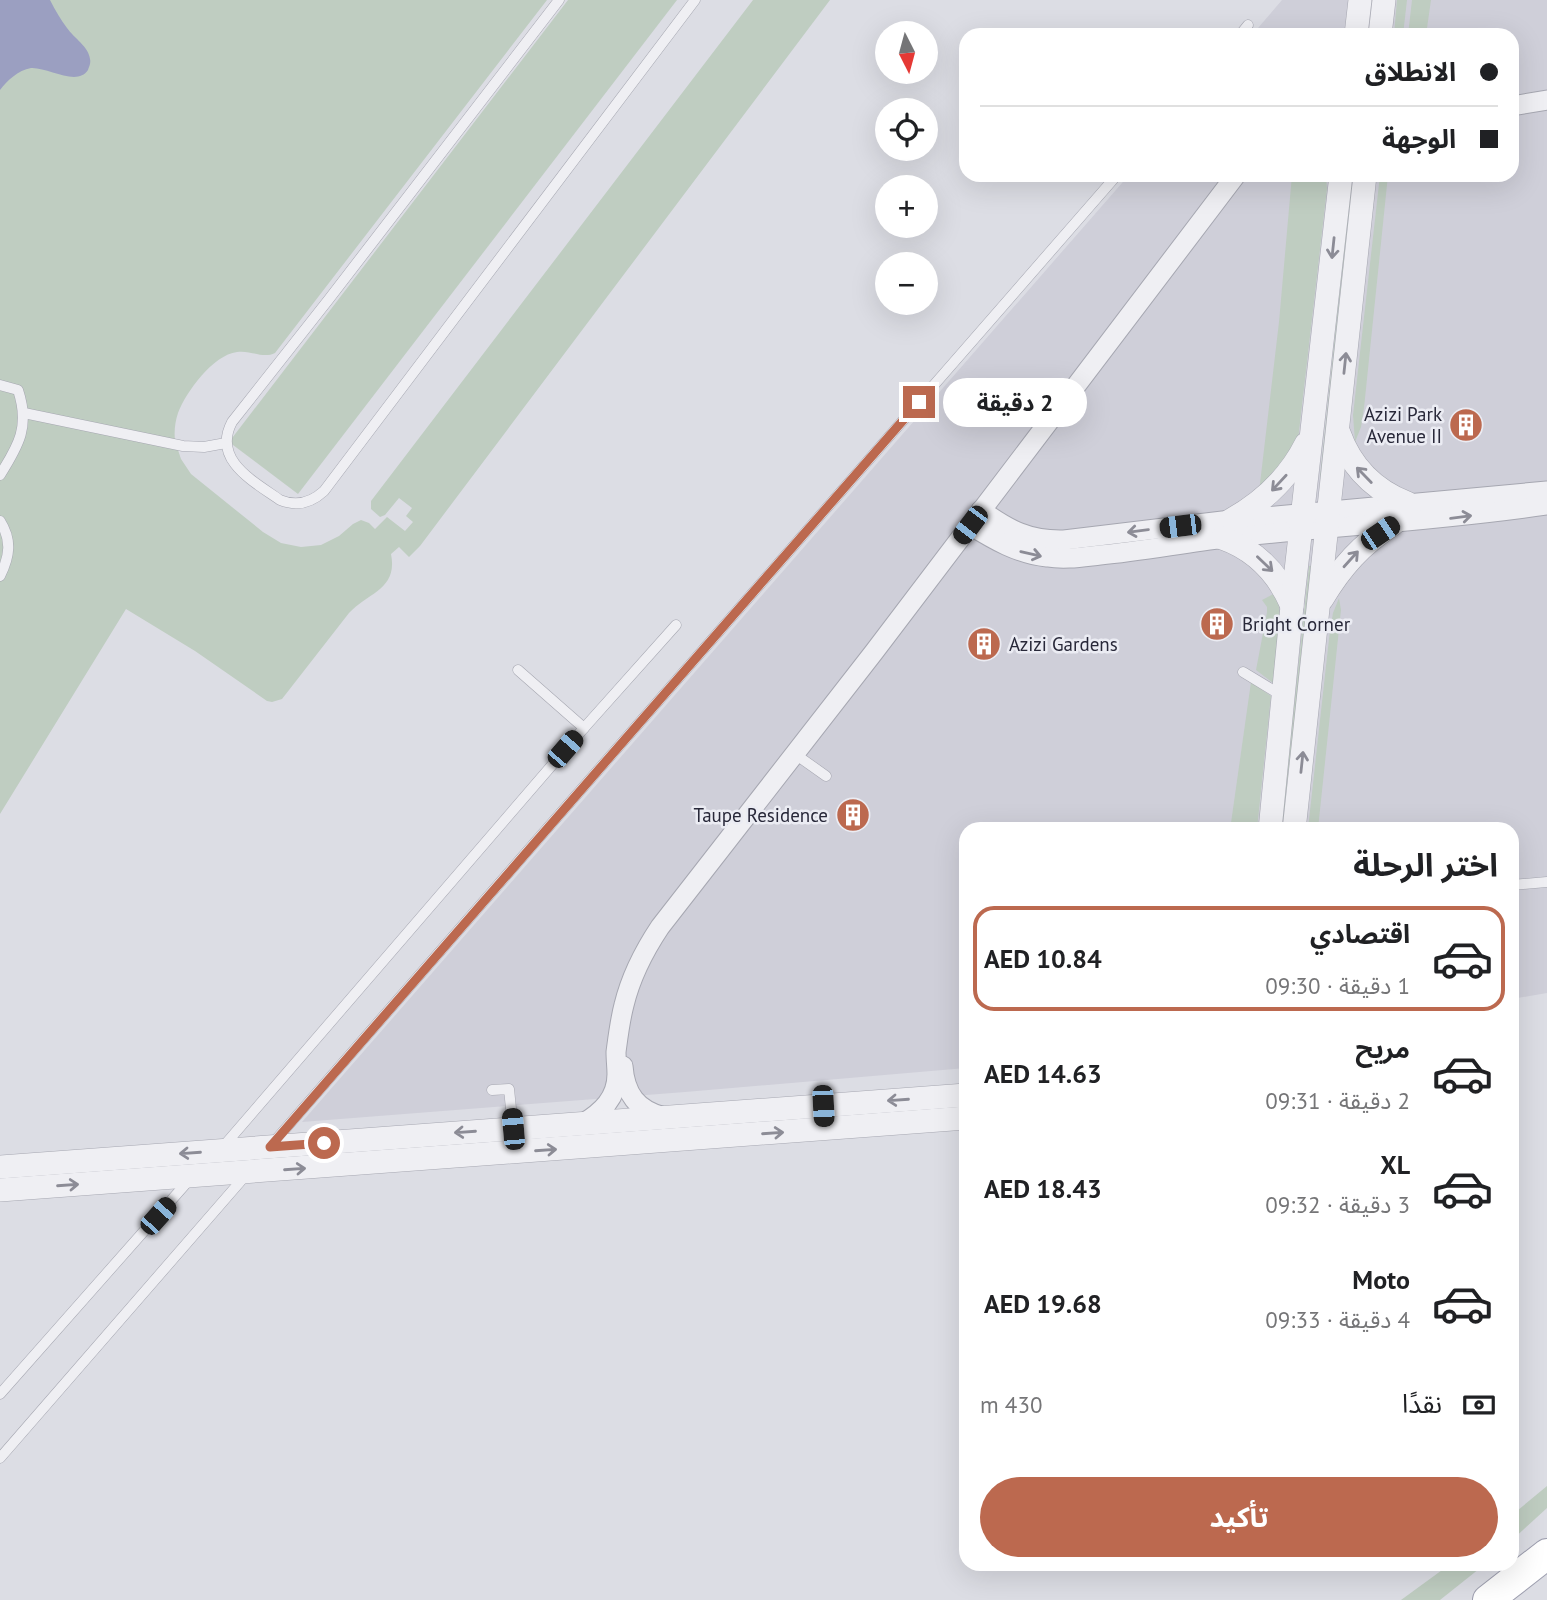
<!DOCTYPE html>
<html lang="ar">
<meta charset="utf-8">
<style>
:root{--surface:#fff;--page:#f2f2f2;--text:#202124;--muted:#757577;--line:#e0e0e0;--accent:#bc694f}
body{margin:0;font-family:"PT Sans","Noto Sans Arabic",sans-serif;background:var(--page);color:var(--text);direction:rtl;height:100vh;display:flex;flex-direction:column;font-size:26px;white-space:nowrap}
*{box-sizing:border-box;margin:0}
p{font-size:23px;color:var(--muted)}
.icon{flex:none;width:38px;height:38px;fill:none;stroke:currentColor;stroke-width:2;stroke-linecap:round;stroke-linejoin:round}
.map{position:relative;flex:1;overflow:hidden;direction:ltr}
.details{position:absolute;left:959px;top:822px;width:560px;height:749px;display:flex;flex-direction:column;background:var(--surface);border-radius:21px;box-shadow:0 7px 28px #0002;direction:rtl}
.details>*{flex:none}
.banner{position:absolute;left:959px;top:28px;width:560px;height:154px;border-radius:21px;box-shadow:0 7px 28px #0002;direction:rtl;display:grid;align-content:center;height:154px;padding:0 21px;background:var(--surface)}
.needle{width:46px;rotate:174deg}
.fabs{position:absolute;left:875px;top:21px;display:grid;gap:14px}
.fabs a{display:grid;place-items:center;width:63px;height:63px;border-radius:50%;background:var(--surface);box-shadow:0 7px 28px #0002;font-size:35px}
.end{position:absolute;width:32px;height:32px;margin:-16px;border:9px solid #bc694f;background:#fff;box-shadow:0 0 0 4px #fff}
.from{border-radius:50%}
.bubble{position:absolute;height:49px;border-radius:24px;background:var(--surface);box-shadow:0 7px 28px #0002;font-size:23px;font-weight:700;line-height:49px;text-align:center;direction:rtl}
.car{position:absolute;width:21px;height:42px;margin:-21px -10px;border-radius:9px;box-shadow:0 0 5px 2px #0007;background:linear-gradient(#222 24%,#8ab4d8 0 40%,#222 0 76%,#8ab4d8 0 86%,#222 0)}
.banner b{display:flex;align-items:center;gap:24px;height:66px;font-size:26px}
.banner b+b{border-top:2px solid var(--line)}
.banner i{width:18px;height:18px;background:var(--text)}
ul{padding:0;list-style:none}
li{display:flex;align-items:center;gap:21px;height:105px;margin:0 14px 10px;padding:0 7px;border:4px solid transparent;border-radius:21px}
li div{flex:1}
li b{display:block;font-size:26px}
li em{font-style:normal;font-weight:700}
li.selected{border-color:var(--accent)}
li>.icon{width:63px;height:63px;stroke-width:1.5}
h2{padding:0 21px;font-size:32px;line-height:84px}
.pay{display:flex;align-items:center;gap:18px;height:77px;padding:0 21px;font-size:26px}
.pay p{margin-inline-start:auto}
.button{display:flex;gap:14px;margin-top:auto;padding:14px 21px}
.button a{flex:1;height:80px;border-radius:42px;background:var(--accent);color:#fff;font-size:28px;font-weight:700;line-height:80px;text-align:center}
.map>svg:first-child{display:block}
</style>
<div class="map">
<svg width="1547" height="1600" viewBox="0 0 1547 1600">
<rect width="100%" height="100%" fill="#dcdde4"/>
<path fill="#cfcfd9" d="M 1282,0 L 1547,0 L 1547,993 L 1512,999 L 1512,830 L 966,830 L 966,1068 L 685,1092 L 302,1122 L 1129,175 L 1512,175 L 1512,35 L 1252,35 Z"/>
<g fill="#bfcdc1">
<path d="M 0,0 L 547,0 L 275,353 C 263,359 251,350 237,352 C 213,355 186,392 178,413 C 175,422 174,431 175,441 L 94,432 L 178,450 L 181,459 L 191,474 L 263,532 L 281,543 L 301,547 L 321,545 L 339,536 L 353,524 L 361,520 L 369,523 L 375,529 L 387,517 L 405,531 L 413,522 L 406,516 L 412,508 L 399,498 L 385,515 L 380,517 L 371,509 L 371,501 L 753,0 L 830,0 L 420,546 L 409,557 L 399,547 L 391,554 C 398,589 369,592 349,613 L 282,699 L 272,702 L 267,701 L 195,651 L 126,609 L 0,814 Z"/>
<path d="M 568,0 L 677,0 L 298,494 L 229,442 Z"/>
<path d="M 1397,0 L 1407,0 L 1403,35 L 1394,35 Z"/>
<path d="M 1412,0 L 1431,0 L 1426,35 L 1408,35 Z"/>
<path d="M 1292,175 L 1326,175 L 1327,189 L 1298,440 L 1295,450 L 1259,492 L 1279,322 Z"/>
<path d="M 1352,175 L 1357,175 L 1323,477 L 1320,477 Z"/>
<path d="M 1380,175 L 1388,175 L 1364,408 L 1361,427 L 1355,442 L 1353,415 Z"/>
<path d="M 1309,566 L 1313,566 L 1285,829 L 1281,830 Z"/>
<path d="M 1277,592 L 1280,613 L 1273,683 L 1256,670 L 1267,612 L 1267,607 L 1262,600 Z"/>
<path d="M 1339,598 L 1341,610 L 1318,829 L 1308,829 L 1330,630 L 1333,613 Z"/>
<path d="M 1251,682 L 1271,696 L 1257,829 L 1230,830 Z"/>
<path d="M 1547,1486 L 1547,1508 L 1512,1540 L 1512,1515 Z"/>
<path d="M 1449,1565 L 1484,1565 L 1440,1600 L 1401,1600 Z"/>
</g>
<path fill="#9b9fc1" d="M 0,0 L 50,0 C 55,10 61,20 67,28 C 74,38 89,47 90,59 C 91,63 89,67 88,70 C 77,87 48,67 31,68 C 18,70 7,81 0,90 Z"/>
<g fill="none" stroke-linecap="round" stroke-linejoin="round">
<g stroke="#a6a7b1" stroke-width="11">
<g id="service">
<path d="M 559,0 L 329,299 L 232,422 C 212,460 253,481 280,500 C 297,507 311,503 324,491 L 695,0"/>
<path d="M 1240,35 L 1248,25"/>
<path d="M 0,385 L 18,390 C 30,426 19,445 0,475"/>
<path d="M 24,413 L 183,446 L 204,447 L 226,443"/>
<path d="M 0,521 C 12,540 10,556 0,576"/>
<path d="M 518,670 L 584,728"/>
<path d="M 1243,672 L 1281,695"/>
<path d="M 795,754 L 826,776"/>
<path d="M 1512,885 L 1547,882"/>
<path d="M 492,1090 L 509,1089 L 513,1128"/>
<path d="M 273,1143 L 1117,175"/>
<path d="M 222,1148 L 584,728 L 676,625"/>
<path d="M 0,1394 L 190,1179"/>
<path d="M 0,1458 L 246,1175"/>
</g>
</g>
<g stroke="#a6a7b1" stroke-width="21">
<g id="minor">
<path d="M 1512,106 L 1547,100"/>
<path d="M 981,510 C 1009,530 1029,541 1064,540 L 1231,520 L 1547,491"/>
<path d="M 970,525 C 994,540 1018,554 1047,557 C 1065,560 1082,557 1100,555 C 1142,551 1183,543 1226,538 C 1333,526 1440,521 1547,505"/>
<path d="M 623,1066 C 625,1094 637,1110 664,1117"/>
<path d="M 582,1124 C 602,1112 617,1098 617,1074 C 617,1067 616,1060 616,1052 C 618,1037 620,1020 624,1005 C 631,976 644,951 660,927 L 874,652 L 1236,175"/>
</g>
</g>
<g stroke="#a6a7b1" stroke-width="24">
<g id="tertiary">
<path d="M 1356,35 L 1360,0"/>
<path d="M 1380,35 L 1384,0"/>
<path d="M 1339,433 C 1351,467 1374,490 1407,503"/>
<path d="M 1231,520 C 1263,502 1289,478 1306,444"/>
<path d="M 1222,538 C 1256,550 1278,573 1292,606"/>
<path d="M 1322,599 C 1342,566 1361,545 1393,524"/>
<path d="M 1270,830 L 1292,606 L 1341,175"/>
<path d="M 1294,830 L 1365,175"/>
<path d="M 0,1167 L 966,1095"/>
<path d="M 0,1190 L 966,1118"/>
</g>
</g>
<g stroke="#9d9eaf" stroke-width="32">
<path id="primary" d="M 1488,1600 L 1547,1554"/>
</g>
<use href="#service" stroke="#efeff3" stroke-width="10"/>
<use href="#minor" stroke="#efeff3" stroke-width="19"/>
<use href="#tertiary" stroke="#efeff3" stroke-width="23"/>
<use href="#primary" stroke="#fff" stroke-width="30"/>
</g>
<defs><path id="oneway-shaft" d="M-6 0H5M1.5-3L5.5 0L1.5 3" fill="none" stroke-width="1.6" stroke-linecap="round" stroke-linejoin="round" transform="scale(1.75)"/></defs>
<g stroke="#8c8c96">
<use href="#oneway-shaft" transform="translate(1333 248) rotate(96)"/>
<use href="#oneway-shaft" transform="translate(1345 363) rotate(-84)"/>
<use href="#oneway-shaft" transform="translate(1364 475) rotate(-134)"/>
<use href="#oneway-shaft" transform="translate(1279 483) rotate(133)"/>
<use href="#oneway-shaft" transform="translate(1461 517) rotate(-7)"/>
<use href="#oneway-shaft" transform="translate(1138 531) rotate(173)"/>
<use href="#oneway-shaft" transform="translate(1031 554) rotate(13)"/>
<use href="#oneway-shaft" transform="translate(1351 559) rotate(-48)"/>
<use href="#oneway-shaft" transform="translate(1265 564) rotate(44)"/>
<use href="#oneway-shaft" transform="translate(1302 762) rotate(-84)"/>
<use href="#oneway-shaft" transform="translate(898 1100) rotate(176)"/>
<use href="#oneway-shaft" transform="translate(465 1132) rotate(176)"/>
<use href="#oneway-shaft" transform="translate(773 1133) rotate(-4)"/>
<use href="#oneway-shaft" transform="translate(546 1150) rotate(-4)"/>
<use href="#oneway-shaft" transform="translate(190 1153) rotate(176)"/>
<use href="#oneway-shaft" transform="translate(295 1169) rotate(-4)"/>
<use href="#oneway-shaft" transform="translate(68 1185) rotate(-4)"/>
</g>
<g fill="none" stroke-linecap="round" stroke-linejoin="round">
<path stroke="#bc694f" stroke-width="9" d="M 324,1143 L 270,1147 L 919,402"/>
</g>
<defs>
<g id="building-disc" transform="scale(1.75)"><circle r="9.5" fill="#bc694f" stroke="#ebecf3"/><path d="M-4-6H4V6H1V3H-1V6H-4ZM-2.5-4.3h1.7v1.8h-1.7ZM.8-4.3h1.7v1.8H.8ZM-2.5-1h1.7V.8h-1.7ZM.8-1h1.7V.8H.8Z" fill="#fff"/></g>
</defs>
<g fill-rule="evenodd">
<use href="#building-disc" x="1466" y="425"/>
<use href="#building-disc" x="1217" y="624"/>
<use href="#building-disc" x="984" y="644"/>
<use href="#building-disc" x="853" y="815"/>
</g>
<g text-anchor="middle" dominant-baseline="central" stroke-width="5" stroke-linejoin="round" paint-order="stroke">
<g font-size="19" fill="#282839" stroke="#ebecf3" text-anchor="end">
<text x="1442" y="414">Azizi Park<tspan x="1442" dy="22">Avenue II</tspan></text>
<text x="1242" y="624" text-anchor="start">Bright Corner</text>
<text x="1009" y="644" text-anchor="start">Azizi Gardens</text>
<text x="828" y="815">Taupe Residence</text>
</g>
</g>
</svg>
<div class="fabs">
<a><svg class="needle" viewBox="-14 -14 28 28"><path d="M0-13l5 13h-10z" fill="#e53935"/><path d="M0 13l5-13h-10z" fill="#757577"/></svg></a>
<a><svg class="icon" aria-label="locate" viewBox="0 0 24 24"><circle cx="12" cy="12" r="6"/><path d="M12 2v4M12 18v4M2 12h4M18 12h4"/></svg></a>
<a>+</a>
<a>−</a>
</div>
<i class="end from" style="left:324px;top:1143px"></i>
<i class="end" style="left:919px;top:402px"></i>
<div class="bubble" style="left:943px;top:378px;width:144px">2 دقيقة</div>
<i class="car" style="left:970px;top:525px;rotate:217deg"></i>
<i class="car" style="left:1180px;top:526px;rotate:263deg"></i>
<i class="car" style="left:1380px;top:533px;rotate:56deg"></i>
<i class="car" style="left:565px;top:749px;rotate:41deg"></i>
<i class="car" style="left:823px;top:1106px;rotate:177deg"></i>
<i class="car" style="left:513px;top:1129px;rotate:355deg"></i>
<i class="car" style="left:158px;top:1216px;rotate:42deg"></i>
<div class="banner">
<b><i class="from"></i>الانطلاق</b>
<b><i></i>الوجهة</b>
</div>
<section class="details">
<h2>اختر الرحلة</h2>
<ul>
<li class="selected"><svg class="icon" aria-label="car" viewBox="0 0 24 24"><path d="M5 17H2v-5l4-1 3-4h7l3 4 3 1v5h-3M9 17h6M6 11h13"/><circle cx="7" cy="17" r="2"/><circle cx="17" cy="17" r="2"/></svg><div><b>اقتصادي</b><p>1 دقيقة · 09:30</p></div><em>AED 10.84</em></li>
<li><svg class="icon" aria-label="car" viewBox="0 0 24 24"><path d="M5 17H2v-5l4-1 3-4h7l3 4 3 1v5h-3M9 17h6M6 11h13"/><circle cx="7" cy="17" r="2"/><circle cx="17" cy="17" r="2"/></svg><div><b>مريح</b><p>2 دقيقة · 09:31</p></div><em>AED 14.63</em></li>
<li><svg class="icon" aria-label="car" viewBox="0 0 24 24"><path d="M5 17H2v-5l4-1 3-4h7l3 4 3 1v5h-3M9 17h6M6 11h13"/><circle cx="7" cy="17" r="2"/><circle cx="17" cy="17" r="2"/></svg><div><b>XL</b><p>3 دقيقة · 09:32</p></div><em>AED 18.43</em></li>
<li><svg class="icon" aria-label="car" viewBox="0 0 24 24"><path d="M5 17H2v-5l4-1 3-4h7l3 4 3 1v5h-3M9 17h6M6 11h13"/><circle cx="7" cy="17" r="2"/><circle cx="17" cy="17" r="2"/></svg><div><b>Moto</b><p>4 دقيقة · 09:33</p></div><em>AED 19.68</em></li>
</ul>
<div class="pay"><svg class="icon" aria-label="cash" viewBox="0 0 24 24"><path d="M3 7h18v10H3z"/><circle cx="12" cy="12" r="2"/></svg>نقدًا<p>430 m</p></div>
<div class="button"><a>تأكيد</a></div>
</section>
</div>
